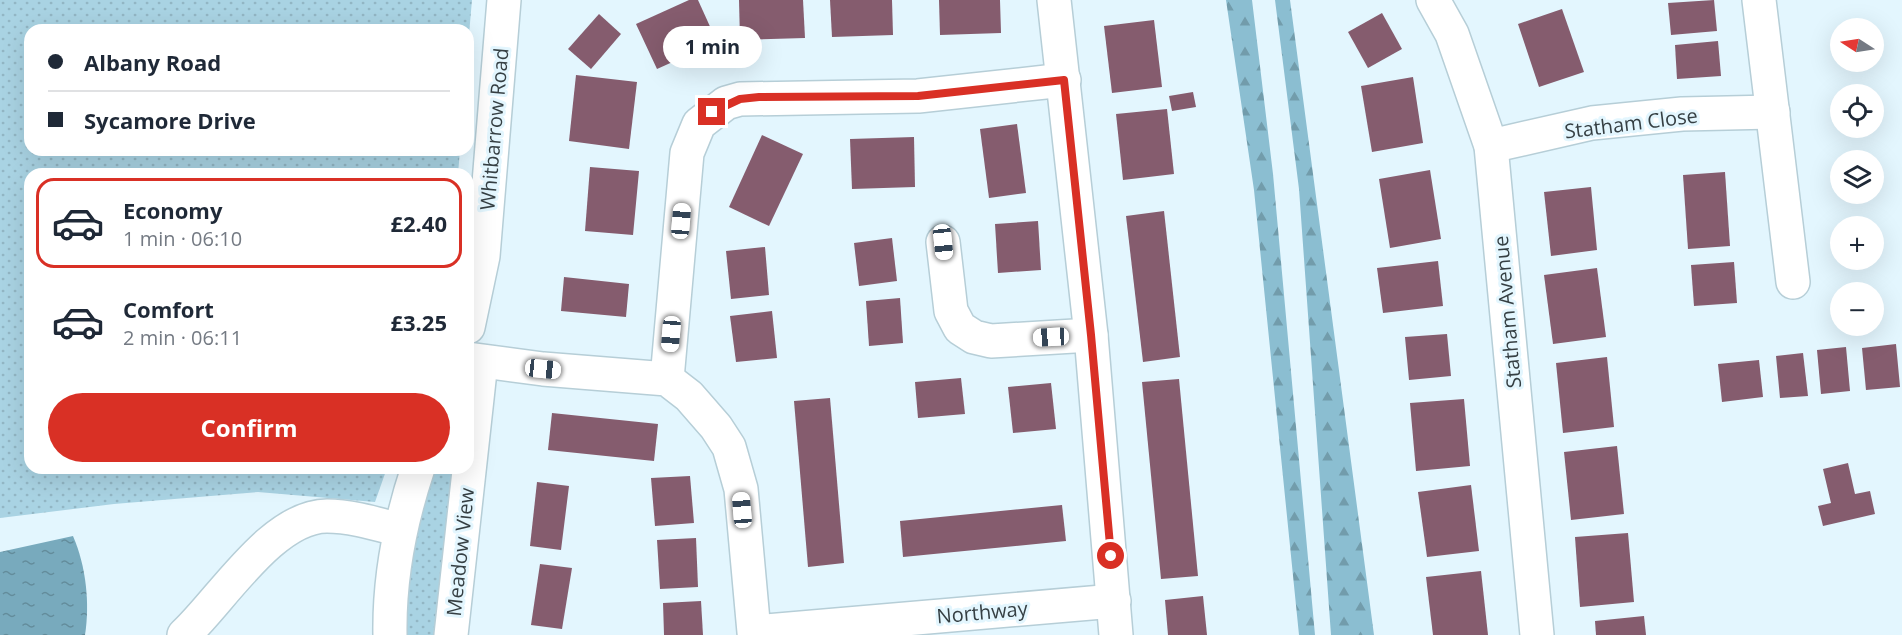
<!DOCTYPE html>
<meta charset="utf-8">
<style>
:root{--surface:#fff;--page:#f2f2f3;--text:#1f2937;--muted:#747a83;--line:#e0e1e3;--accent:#d93025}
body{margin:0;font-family:"Open Sans",sans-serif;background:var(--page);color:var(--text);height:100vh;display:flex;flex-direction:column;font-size:22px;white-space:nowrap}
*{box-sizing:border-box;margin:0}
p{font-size:20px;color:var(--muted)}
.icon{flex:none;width:33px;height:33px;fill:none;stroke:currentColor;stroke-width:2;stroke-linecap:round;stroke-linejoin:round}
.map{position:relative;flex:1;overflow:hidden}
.details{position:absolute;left:24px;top:168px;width:450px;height:306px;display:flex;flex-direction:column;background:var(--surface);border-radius:18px;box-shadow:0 6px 24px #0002}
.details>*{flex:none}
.hud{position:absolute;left:24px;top:24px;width:450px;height:132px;border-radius:18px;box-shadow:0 6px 24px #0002;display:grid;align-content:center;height:132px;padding:0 24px;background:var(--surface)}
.needle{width:39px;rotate:282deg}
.fabs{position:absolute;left:1830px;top:18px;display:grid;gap:12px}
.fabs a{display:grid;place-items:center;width:54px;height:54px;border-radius:50%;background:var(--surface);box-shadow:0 6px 24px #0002;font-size:30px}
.end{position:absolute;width:27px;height:27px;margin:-14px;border:8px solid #d93025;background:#fff;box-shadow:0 0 0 3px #fff}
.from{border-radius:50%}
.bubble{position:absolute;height:42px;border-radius:21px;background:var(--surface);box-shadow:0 6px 24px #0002;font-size:20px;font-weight:700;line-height:42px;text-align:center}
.car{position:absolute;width:18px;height:36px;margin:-18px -9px;border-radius:8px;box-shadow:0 0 4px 2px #0007;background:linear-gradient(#fff 24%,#345 0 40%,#fff 0 76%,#345 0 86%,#fff 0)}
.hud b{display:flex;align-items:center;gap:21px;height:57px;font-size:22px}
.hud b+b{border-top:2px solid var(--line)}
.hud i{width:15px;height:15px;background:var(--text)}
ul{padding:10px 0 0;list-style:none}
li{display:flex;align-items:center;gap:18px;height:90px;margin:0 12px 9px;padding:0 12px;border:3px solid transparent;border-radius:18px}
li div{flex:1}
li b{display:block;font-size:22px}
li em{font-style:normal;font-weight:700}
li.active{border-color:var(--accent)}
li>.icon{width:54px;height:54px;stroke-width:1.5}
.primary-button{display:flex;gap:12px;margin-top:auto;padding:12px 24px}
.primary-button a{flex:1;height:69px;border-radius:36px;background:var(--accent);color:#fff;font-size:24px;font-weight:700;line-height:69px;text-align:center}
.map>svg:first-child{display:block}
</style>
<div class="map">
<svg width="1902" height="635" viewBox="0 0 1902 635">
<defs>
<pattern id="grass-dots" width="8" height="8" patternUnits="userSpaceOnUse" patternTransform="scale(1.5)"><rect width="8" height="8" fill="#a9d3e3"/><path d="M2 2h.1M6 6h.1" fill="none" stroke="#92b6c4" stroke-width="1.8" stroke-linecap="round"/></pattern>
<pattern id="forest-firs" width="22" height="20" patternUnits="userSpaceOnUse" patternTransform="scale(1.5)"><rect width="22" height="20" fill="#8bbed1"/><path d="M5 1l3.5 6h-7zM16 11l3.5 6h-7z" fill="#729cab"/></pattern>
<pattern id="water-ripples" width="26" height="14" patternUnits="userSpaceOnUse" patternTransform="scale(1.5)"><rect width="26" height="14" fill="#78aabd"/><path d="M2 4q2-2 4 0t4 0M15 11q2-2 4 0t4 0" fill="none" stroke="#638c9b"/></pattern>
</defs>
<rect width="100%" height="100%" fill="#e3f6fe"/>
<g fill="url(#grass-dots)">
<path d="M 0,0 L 472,0 L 468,46 L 468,30 L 30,30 L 30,150 L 460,150 L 458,174 L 30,174 L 30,468 L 387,468 L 375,502 L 258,492 L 114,504 L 0,518 Z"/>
<path d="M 418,468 L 468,468 L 451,635 L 390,635 Z"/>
</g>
<g fill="url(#forest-firs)">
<path d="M 1226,0 L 1252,0 L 1273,174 L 1315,635 L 1299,635 L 1254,190 Z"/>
<path d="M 1275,0 L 1290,0 L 1374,635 L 1331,635 L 1299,189 Z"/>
</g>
<path fill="url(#water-ripples)" d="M 73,536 C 86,566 90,603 85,635 L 0,635 L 0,552 Z"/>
<g fill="#855c6e">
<path d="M 689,0 L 698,0 L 717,42 L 657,69 L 636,24 Z"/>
<path d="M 739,0 L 803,0 L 805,38 L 740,40 Z"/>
<path d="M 830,0 L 892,0 L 893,35 L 832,37 Z"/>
<path d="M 939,0 L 1000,0 L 1001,33 L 940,35 Z"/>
<path d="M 1714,0 L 1717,31 L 1671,35 L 1668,3 Z"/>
<path d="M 1562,9 L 1584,72 L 1539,87 L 1518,24 Z"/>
<path d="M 1382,13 L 1402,49 L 1368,68 L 1348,32 Z"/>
<path d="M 599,14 L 621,34 L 591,69 L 568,49 Z"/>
<path d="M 1154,20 L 1162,87 L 1112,93 L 1104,26 Z"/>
<path d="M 1718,41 L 1721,76 L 1677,79 L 1675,45 Z"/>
<path d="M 576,75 L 637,82 L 629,149 L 569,141 Z"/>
<path d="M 1413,77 L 1423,143 L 1372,152 L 1361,86 Z"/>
<path d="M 1193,92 L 1196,107 L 1172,111 L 1169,96 Z"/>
<path d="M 1167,109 L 1174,174 L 1123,180 L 1116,114 Z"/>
<path d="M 1017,124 L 1026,193 L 989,198 L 980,129 Z"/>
<path d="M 762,135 L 803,154 L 769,226 L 729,207 Z"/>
<path d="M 914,137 L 915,187 L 852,189 L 850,139 Z"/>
<path d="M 590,167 L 639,171 L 633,235 L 585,231 Z"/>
<path d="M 1430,170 L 1441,239 L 1390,248 L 1379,179 Z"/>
<path d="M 1725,172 L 1730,246 L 1688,249 L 1683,175 Z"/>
<path d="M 1591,187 L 1597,250 L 1551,256 L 1544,192 Z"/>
<path d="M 1164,211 L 1180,357 L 1143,362 L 1126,216 Z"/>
<path d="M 1038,221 L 1041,270 L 998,273 L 995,224 Z"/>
<path d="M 892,238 L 897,281 L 859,286 L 854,243 Z"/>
<path d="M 765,247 L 769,295 L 731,299 L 726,251 Z"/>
<path d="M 1438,261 L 1443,306 L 1383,313 L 1377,268 Z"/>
<path d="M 1734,262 L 1737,303 L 1694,306 L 1691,265 Z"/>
<path d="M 1597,268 L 1606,337 L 1553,344 L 1544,275 Z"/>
<path d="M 564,277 L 629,284 L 626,317 L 561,311 Z"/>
<path d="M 900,298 L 903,343 L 869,346 L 866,301 Z"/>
<path d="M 772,311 L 777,358 L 736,362 L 730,316 Z"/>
<path d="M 1447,334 L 1451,376 L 1409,380 L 1405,337 Z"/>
<path d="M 1896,344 L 1900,387 L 1866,390 L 1862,348 Z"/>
<path d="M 1846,347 L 1850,391 L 1821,394 L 1817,350 Z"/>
<path d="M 1803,353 L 1808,396 L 1780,398 L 1776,356 Z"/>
<path d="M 1607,357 L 1614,427 L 1563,433 L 1556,363 Z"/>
<path d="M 1759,360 L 1763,397 L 1722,402 L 1718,364 Z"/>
<path d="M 961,378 L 965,414 L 918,418 L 915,382 Z"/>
<path d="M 1179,379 L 1198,576 L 1161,579 L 1142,382 Z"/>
<path d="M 1051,383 L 1056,429 L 1013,433 L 1008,387 Z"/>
<path d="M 830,398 L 844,563 L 808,567 L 794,401 Z"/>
<path d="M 1464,399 L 1470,466 L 1416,471 L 1410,403 Z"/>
<path d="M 552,413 L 658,424 L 654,461 L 548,450 Z"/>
<path d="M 1617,446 L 1624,514 L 1571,520 L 1564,452 Z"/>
<path d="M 1848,463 L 1855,494 L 1870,491 L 1875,514 L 1823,526 L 1818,506 L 1831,503 L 1823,469 Z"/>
<path d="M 690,476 L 694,523 L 655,526 L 651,478 Z"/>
<path d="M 537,482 L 569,486 L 561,550 L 530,546 Z"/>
<path d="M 1471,485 L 1479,551 L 1427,557 L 1418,492 Z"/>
<path d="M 1062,505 L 1066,541 L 903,557 L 900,521 Z"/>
<path d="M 1628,533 L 1634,602 L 1580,607 L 1575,537 Z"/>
<path d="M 696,538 L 698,587 L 660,589 L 657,540 Z"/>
<path d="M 540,564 L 572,568 L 562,629 L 531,625 Z"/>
<path d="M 1481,571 L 1488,635 L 1433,635 L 1426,577 Z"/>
<path d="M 1203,596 L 1207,635 L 1168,635 L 1165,600 Z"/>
<path d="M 701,601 L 703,635 L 664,635 L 663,603 Z"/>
<path d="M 1644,616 L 1646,635 L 1596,635 L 1595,621 Z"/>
</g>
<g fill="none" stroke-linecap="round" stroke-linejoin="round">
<g stroke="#b6ced7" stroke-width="36">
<g id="minor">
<path d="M 1054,0 L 1091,335 L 1116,635"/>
<path d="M 1433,0 L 1452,34 L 1491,146 L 1537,635"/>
<path d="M 1759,0 L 1793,282"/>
<path d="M 1491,146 L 1592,123 L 1682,114 L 1773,112"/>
<path d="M 943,242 L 951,311 L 960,328 L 974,337 L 991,341 L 1091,335"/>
<path d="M 468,327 L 483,256 L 504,0"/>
<path d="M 468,359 L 543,369 L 667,379 L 689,396 L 716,427 L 729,447 L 741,489 L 754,632 L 1114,601"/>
<path d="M 667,379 L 687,153 L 699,124 L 726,103 L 740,99 L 918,96 L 1064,80"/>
<path d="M 184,635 C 221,601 272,516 327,516 C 351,516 377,524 400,530"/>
<path d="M 390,635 C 389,578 400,522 418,468"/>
<path d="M 451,635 L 481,362"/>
</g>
</g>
<use href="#minor" stroke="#fff" stroke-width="33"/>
</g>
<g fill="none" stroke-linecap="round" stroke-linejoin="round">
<path stroke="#d93025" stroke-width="8" d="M 712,112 L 740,99 L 759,97 L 918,96 L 1064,80 L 1091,335 L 1111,556"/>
</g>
<g text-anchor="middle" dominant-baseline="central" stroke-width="6" stroke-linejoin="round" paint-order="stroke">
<g font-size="20" fill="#353f43" stroke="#e3f6fe">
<text transform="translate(1631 123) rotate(-7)">Statham Close</text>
<text transform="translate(494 129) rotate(-85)">Whitbarrow Road</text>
<text transform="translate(1507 312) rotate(-95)">Statham Avenue</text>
<text transform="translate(460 552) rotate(-84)">Meadow View</text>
<text transform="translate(982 612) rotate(-5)">Northway</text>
</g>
</g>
</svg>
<div class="fabs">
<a><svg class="needle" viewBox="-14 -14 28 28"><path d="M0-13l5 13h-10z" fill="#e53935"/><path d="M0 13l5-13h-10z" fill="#747a83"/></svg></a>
<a><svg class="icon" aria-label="locate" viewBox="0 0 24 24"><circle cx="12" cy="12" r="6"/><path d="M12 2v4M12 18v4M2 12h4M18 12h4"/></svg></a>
<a><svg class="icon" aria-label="layers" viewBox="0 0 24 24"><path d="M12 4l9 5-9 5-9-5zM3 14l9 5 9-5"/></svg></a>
<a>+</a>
<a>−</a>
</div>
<i class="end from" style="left:1111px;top:556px"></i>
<i class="end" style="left:712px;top:112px"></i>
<div class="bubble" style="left:663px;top:26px;width:99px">1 min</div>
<i class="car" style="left:681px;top:221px;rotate:5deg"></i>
<i class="car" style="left:943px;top:242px;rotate:174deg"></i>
<i class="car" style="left:671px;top:334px;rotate:185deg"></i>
<i class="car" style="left:1051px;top:337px;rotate:267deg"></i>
<i class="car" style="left:543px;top:369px;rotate:96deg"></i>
<i class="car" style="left:742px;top:510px;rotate:355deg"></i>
<div class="hud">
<b><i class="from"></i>Albany Road</b>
<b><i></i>Sycamore Drive</b>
</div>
<section class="details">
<ul>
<li class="active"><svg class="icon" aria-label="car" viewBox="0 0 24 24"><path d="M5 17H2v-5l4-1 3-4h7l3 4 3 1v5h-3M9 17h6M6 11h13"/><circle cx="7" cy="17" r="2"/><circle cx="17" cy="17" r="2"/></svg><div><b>Economy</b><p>1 min · 06:10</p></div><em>£2.40</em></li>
<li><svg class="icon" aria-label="car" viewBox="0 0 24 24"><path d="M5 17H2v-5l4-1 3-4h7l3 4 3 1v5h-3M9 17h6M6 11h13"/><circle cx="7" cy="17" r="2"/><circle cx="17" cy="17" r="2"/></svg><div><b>Comfort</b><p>2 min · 06:11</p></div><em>£3.25</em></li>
</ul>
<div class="primary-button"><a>Confirm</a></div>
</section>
</div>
